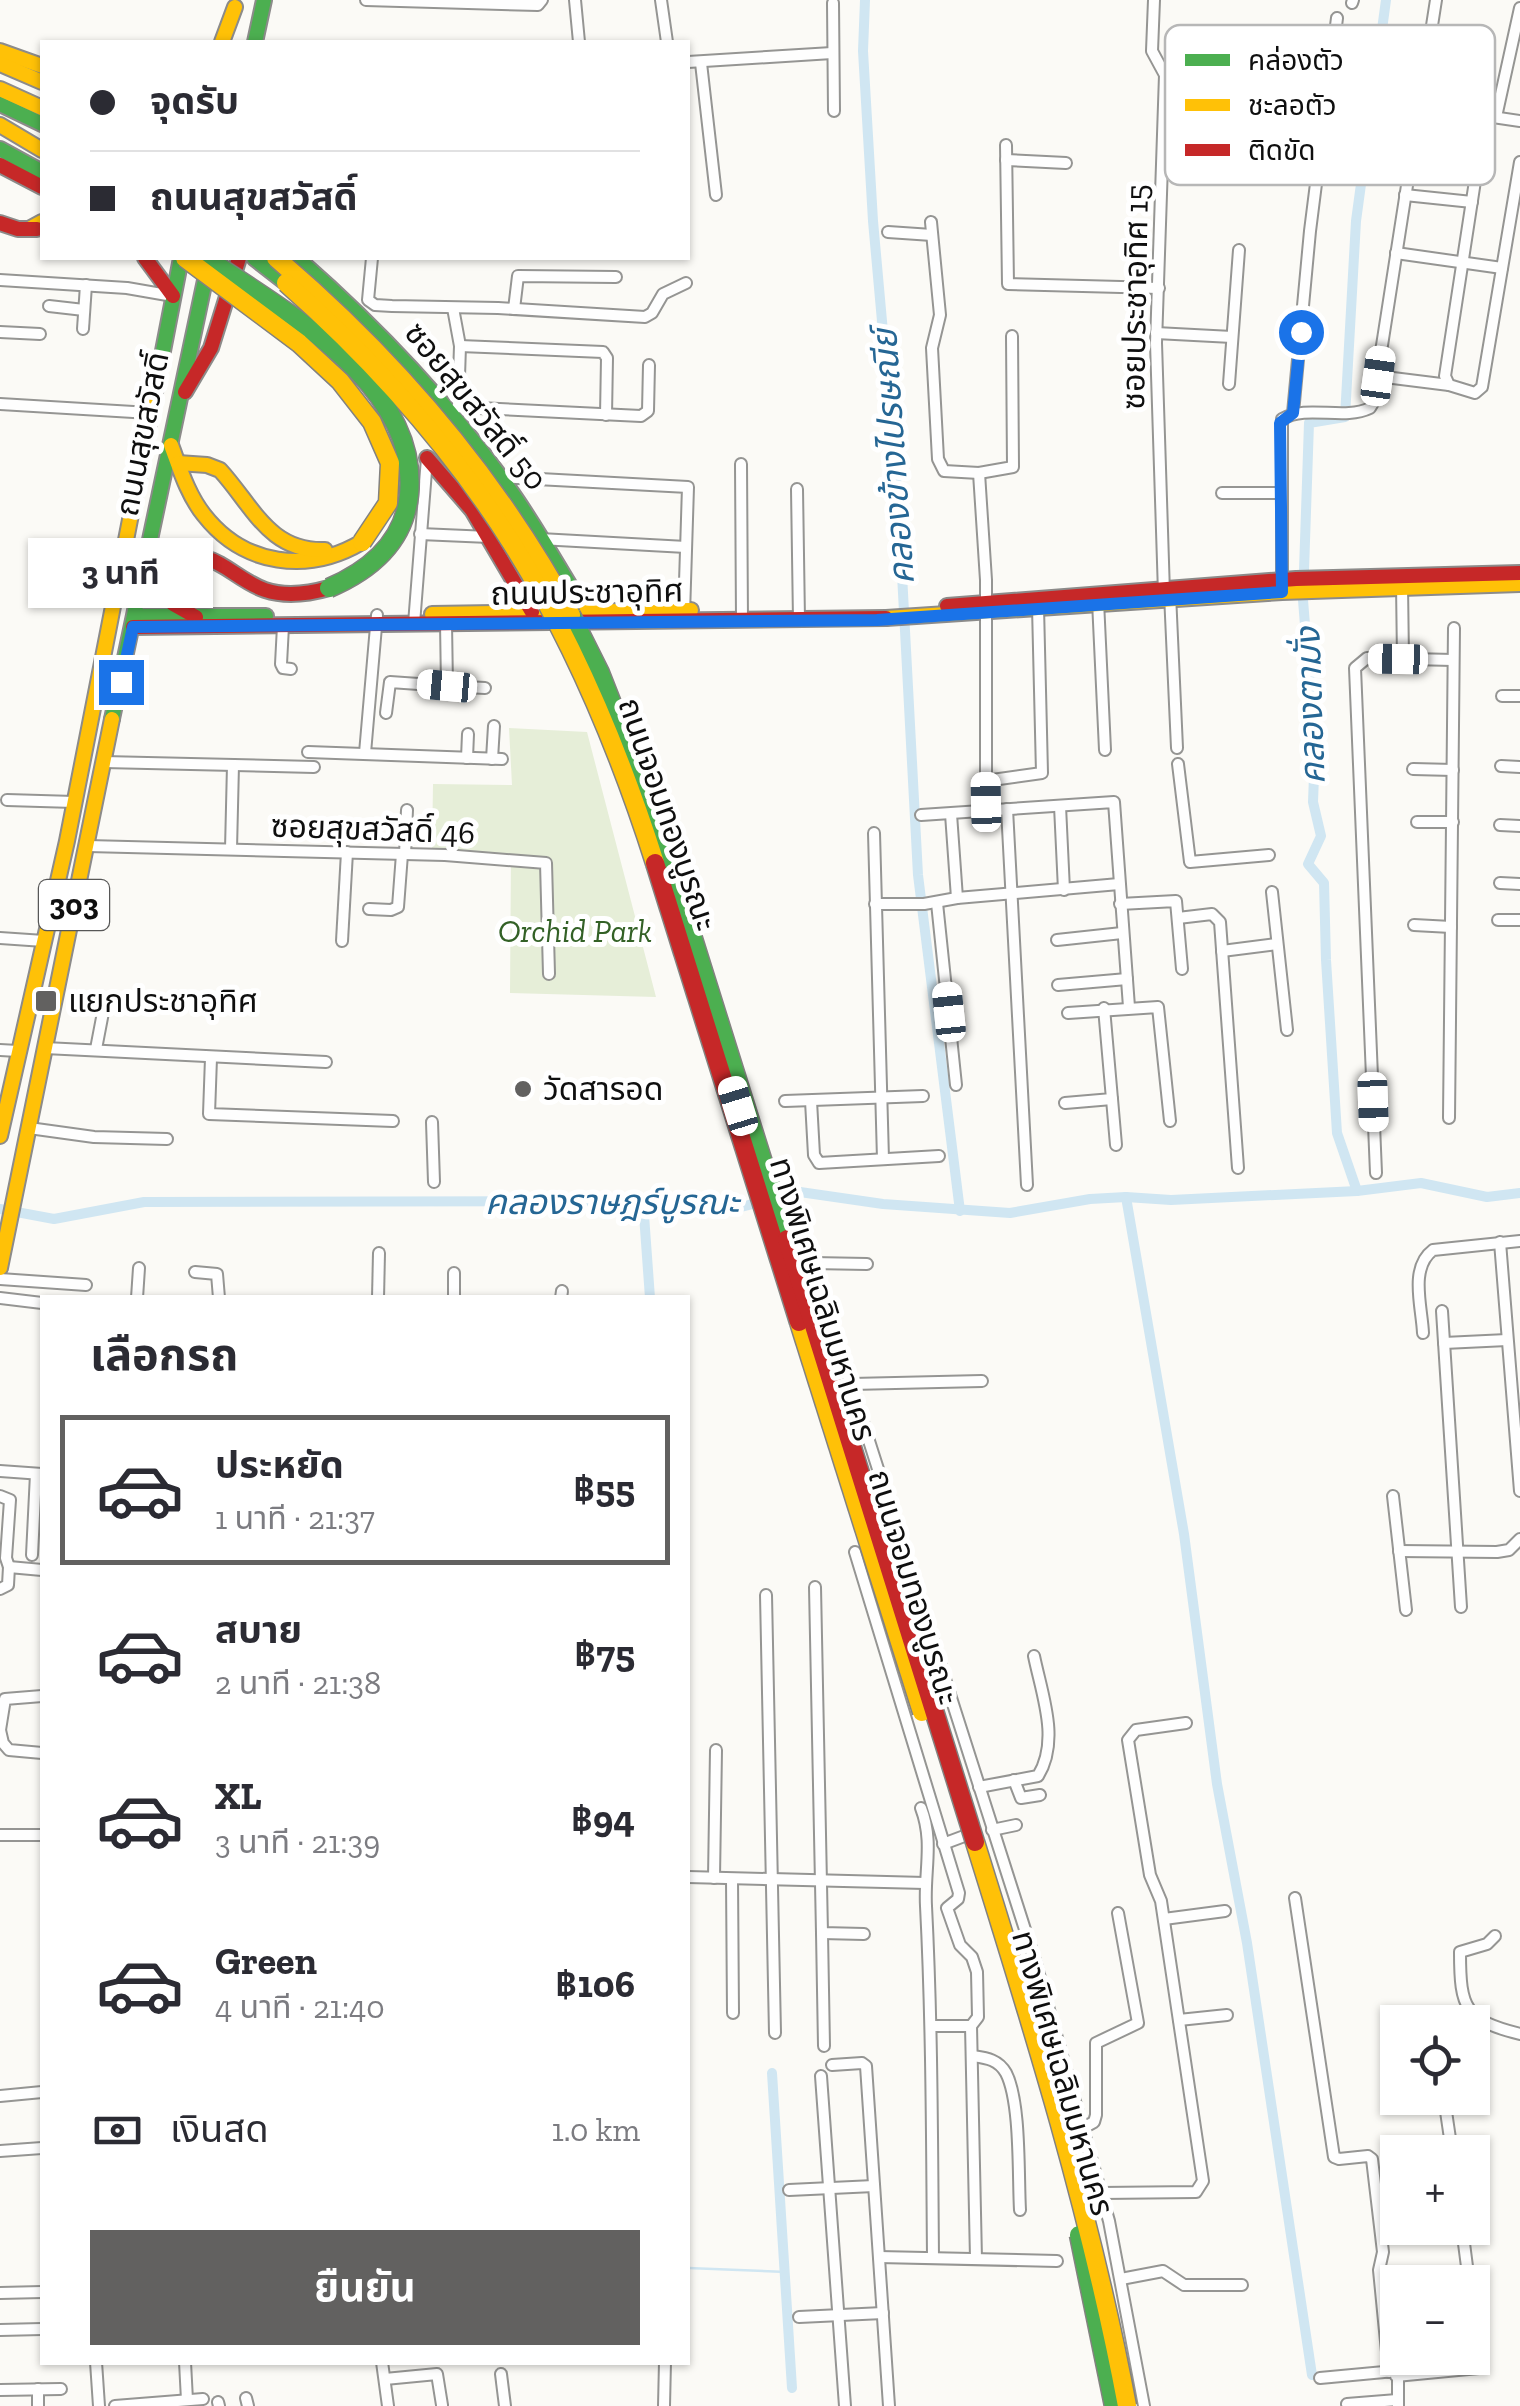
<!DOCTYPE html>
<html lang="th">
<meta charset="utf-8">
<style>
:root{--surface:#fff;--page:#f7f7f7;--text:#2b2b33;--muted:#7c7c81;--line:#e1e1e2;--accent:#626160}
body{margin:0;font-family:"Zilla Slab","Noto Sans Thai",serif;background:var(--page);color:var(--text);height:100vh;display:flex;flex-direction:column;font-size:38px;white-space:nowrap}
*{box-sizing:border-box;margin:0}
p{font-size:32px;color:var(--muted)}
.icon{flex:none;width:55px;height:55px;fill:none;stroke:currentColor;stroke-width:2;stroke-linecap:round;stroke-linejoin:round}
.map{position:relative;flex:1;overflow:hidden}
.sheet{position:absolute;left:40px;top:1295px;width:650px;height:1070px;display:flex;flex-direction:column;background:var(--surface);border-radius:0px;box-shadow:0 2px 8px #0004}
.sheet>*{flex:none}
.guide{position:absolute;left:40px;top:40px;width:650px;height:220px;border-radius:0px;box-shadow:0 2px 8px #0004;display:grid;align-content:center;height:220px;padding:0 50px;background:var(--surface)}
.controls{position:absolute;left:1380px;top:2005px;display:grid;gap:20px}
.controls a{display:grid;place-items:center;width:110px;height:110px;border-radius:0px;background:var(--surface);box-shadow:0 2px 8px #0004;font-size:50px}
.end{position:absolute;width:45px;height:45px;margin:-22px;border:12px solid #1a73e8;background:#fff;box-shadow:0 0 0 5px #fff}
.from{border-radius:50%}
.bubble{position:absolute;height:70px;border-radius:0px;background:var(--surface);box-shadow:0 2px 8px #0004;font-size:32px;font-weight:700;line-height:70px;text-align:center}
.car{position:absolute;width:30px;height:60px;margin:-30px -15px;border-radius:12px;box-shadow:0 0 8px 2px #0007;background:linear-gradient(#fff 24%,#345 0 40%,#fff 0 76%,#345 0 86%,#fff 0)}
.guide b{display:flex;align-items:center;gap:35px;height:95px;font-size:38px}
.guide b+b{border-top:2px solid var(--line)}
.guide i{width:25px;height:25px;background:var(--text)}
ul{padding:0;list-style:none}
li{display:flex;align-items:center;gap:30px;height:150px;margin:0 20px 15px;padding:0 30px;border:5px solid transparent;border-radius:0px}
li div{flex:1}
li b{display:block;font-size:38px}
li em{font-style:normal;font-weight:700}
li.selected{border-color:var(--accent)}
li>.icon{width:90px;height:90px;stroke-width:1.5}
h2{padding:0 50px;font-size:45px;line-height:120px}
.pay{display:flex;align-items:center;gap:25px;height:110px;padding:0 50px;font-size:38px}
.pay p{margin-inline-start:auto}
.primary-button{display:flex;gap:20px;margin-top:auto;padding:20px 50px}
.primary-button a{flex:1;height:115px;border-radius:0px;background:var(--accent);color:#fff;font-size:40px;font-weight:700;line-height:115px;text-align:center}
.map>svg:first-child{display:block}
</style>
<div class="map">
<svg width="1520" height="2406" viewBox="0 0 1520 2406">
<rect width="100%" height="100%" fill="#fbfaf6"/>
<path fill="#e6eed8" d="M 509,728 L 587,732 L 656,997 L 510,993 L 511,855 L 432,849 L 433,784 L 512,785 Z"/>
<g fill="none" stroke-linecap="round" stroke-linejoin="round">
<path stroke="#d0e6f2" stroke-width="2.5" d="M 688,2268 L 786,2272"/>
<g stroke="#d0e6f2" stroke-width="10">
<path d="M 865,0 L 863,51 L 873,221 L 898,499 L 918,875 L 960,1211"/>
<path d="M 1357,1191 L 1337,1133 L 1326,960 L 1324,883 L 1308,864 L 1321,836 L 1313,802 L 1315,750 L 1303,600 L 1309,423 L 1345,417 L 1356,221 L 1386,0"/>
<path d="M 1126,1197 L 1184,1534 L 1217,1784 L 1247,1943 L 1312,2375"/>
<path d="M 643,1201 L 650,1298"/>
<path d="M 0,1209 L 54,1219 L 144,1202 L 643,1201 L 733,1209 L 800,1192 L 883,1204 L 1010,1213 L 1090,1199 L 1126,1197 L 1171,1200 L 1357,1191 L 1421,1183 L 1487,1197 L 1520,1193"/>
<path d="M 772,2073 L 792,2388"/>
</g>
<g stroke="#959593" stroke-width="14">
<g id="street">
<path d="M 366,0 L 538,5 L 542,0"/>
<path d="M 575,0 L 579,42"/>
<path d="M 661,0 L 667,42"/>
<path d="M 1154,0 L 1152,51 L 1165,75 L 1156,343 L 1164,593"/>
<path d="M 833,3 L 834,111"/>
<path d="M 1352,3 L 1353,0"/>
<path d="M 688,62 L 832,53"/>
<path d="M 701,63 L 716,195"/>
<path d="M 1418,106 L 1520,121"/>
<path d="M 1485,116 L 1445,376 L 1449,385 L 1475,393 L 1482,387 L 1520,162"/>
<path d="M 1496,117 L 1520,8"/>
<path d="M 1006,145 L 1008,284 L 1159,288"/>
<path d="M 1006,160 L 1066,163"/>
<path d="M 1405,195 L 1472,202"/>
<path d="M 931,222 L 940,315 L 932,348 L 938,459 L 944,471 L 979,473 L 1013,467 L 1012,336"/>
<path d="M 888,232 L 932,235"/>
<path d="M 1396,253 L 1502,268"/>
<path d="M 372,258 L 368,300 L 375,305 L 392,306 L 498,308 L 645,317 L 652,313 L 663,294 L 686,283"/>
<path d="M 0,280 L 127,288 L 173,296"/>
<path d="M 49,306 L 84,310"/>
<path d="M 453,308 L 460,346 L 458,407"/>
<path d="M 514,309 L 518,276 L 616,277"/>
<path d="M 83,329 L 86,285"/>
<path d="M 0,332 L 40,334"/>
<path d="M 1156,333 L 1232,337"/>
<path d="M 460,346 L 603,352 L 607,358 L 606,415"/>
<path d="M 1377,376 L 1449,385"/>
<path d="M 1229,384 L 1239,250"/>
<path d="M 0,404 L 150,413"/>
<path d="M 451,412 L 458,407 L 641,416 L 648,411 L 649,365"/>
<path d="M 1293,413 L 1310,231 L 1337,18"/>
<path d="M 741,464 L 742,620"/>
<path d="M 979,473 L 986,580 L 986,809"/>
<path d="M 501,477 L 688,487 L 684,614"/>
<path d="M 797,489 L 799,620"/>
<path d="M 1222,493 L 1281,493"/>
<path d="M 420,534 L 489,537"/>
<path d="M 540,539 L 686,547"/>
<path d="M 1282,583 L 1282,419 C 1308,404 1343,421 1370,408 L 1373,403 L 1436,0"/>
<path d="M 1402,585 L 1403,659"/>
<path d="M 1170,594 L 1177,748"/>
<path d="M 1098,601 L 1105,750"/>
<path d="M 446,623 L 447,686 L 485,688"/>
<path d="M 414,624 L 427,458"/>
<path d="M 283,626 L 281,664 L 283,668 L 291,669"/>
<path d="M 1502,696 L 1520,696"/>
<path d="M 386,713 L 390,682 L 447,686"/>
<path d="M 308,752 L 502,759"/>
<path d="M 365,753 L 377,615"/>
<path d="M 467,758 L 468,734"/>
<path d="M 492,759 L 494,726"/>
<path d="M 104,762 L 314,767"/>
<path d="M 1178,764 L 1190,862 L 1269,855"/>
<path d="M 1501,766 L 1520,767"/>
<path d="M 1413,769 L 1453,770"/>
<path d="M 985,781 L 1042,773 L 1038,607"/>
<path d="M 7,800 L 74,802"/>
<path d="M 1060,806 L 1064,890"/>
<path d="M 1007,809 L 1027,1185"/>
<path d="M 951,814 L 957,898"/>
<path d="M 921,815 L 1114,802 L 1129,1007"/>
<path d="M 1417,822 L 1453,822"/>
<path d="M 1500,825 L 1520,826"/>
<path d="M 874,833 L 883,1159"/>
<path d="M 88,846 L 445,855 L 546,863 L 549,974"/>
<path d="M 231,849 L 233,765"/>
<path d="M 405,854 L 407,810"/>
<path d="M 1500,883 L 1520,884"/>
<path d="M 1272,892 L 1287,1030"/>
<path d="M 937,903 L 956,1085"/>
<path d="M 875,904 L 924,904 L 957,898 L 1119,884"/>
<path d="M 1120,904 L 1176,901 L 1182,969"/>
<path d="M 369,909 L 391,910 L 398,907 L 402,854"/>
<path d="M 1178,918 L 1212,914 L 1220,922 L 1238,1168"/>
<path d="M 1498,920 L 1520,920"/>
<path d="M 1414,925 L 1451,927"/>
<path d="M 0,938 L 44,941"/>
<path d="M 1057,940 L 1122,933"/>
<path d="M 342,941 L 347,852"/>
<path d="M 1222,951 L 1277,944"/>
<path d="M 1058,985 L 1127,979"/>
<path d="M 1068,1013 L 1158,1007 L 1170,1121"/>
<path d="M 45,1048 L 326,1062"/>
<path d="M 96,1049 L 105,1002"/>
<path d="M 0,1050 L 18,1051"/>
<path d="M 211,1058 L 209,1114 L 393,1121"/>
<path d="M 1112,1099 L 1116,1145"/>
<path d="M 785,1101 L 923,1096"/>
<path d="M 811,1101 L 814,1155 L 819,1163 L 939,1156"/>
<path d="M 1065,1103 L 1112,1099 L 1104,1008"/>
<path d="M 1449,1118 L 1454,628"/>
<path d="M 432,1122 L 434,1182"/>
<path d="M 29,1128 L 94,1137 L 167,1139"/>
<path d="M 1376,1173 L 1355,668 L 1367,658 L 1453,660"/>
<path d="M 1500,1242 L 1520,1491"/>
<path d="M 810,1256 L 1036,1964 L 1109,2221 L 1144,2406"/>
<path d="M 812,1263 L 867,1264"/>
<path d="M 195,1272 L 217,1274 L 219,1298"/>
<path d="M 0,1279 L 86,1285"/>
<path d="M 0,1298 L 42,1303"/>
<path d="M 137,1298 L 139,1268"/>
<path d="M 378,1298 L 379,1253"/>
<path d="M 454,1298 L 454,1273"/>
<path d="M 561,1298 L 562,1291"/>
<path d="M 1442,1311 L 1461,1607"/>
<path d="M 1423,1333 C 1422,1307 1409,1268 1433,1250 L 1520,1241"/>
<path d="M 1444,1343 L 1507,1340"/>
<path d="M 852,1384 L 982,1381"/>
<path d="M 0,1471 L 42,1474"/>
<path d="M 0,1496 L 10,1500 L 6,1558 L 9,1567"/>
<path d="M 1393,1496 L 1406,1610"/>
<path d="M 1399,1551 L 1497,1552 L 1509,1550 L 1520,1539"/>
<path d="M 855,1552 L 959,1893 L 958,1899 L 947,1908 L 960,1945 L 972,1957 L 977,1972 L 978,2017 L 971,2026"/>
<path d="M 32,1555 L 36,1474"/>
<path d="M 815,1587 L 822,1933 L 864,1934"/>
<path d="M 0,1589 L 8,1585 L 9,1567 L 42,1570"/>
<path d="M 766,1595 L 775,2033"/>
<path d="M 0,1730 L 5,1699 L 42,1696"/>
<path d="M 0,1730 L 3,1743 L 9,1750 L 42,1753"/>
<path d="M 1014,1780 L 1021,1798 L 1040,1795"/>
<path d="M 979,1787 L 1038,1776 C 1060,1740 1042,1695 1034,1656"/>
<path d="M 921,1808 C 934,1842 924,1871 926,1906 C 932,2023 932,2141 933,2258"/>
<path d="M 992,1830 L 1016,1825"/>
<path d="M 0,1835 L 42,1835"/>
<path d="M 943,1844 L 975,1832"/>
<path d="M 688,1877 L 925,1883"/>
<path d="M 714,1878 L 716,1750"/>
<path d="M 732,1879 L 733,2013"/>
<path d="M 1295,1898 L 1334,2157 L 1339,2159 L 1368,2156 L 1372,2159 L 1383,2252 L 1379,2270 L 1389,2372"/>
<path d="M 1164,1919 L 1225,1911"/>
<path d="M 822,1933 L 824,2046"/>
<path d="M 1495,1936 L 1487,1944 L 1460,1952 C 1460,2009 1465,2020 1520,2034"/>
<path d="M 1179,2020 L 1227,2015"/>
<path d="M 932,2026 L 971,2026 L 976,2259"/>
<path d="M 972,2056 C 986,2058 998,2059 1006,2073 C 1021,2102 1018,2176 1020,2210"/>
<path d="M 832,2065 L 862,2063 L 866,2066 L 889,2406"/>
<path d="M 821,2076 L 845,2406"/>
<path d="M 0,2096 L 42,2092"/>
<path d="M 1444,2098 L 1452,2152"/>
<path d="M 1081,2129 L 1094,2122 L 1096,2115 L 1096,2043 L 1138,2023 L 1118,1913"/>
<path d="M 0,2151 L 42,2148"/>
<path d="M 789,2190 L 874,2186"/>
<path d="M 1101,2193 L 1196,2192 L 1203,2181 L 1161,1901 L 1150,1875 L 1128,1740 L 1136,1730 L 1186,1723"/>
<path d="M 1462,2228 L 1469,2282"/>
<path d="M 879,2257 L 1057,2261"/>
<path d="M 1121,2279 L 1163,2271 L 1184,2285 L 1242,2285"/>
<path d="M 0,2293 L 42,2292"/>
<path d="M 799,2317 L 883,2313"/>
<path d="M 0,2330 L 42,2329"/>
<path d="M 96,2362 L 99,2406"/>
<path d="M 185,2362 L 187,2400"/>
<path d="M 382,2362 L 388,2406"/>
<path d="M 501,2374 L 505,2406"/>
<path d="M 1396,2376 L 1479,2368 L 1472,2307"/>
<path d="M 1320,2378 L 1395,2371"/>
<path d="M 385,2379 L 437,2374 L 442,2405"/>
<path d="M 0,2390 L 61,2389"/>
<path d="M 246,2398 L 248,2406"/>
<path d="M 218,2402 L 219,2406"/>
<path d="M 1347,2404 L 1397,2400"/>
<path d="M 38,2406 L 38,2389"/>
<path d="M 115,2406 L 203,2399"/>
<path d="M 664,2406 L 665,2362"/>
<path d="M 1398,2406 L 1398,2365 L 1428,2358"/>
</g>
</g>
<g stroke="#8c8b8a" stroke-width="18">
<g id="fast">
<path d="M 255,42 L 264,0"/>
<path d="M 0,104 L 42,124"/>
<path d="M 0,149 L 42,172"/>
<path d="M 254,258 L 286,283"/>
<path d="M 297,258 C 376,327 448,402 509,489 C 537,528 560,571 586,612"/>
<path d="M 156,387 L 181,258"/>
<path d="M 141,590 L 172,562"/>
<path d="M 135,616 L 266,616"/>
<path d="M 112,719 L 208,266"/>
</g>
</g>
<g stroke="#8c8b8a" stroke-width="18">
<g id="slow">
<path d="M 222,42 L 235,7"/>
<path d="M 0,51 L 42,66"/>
<path d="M 0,64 L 42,82"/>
<path d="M 0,89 L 42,108"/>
<path d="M 0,125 L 42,150"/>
<path d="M 31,228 L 42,222"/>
<path d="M 171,445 C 180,469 188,495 204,515 C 244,566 308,574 362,542"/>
<path d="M 178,463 L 207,465 L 220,470 C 253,506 269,552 325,550"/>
<path d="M 432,614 L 691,610"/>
<path d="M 886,618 L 1282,592 L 1520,584"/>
<path d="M 0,1136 L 67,841 L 156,387"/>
<path d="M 0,1268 L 112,719"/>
</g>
</g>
<g stroke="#8c8b8a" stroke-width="18">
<g id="jam">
<path d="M 0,165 L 42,187"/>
<path d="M 0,223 L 18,229 L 37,229"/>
<path d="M 145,258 L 173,296"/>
<path d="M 185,392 L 211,348 L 239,258"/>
<path d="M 427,458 L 472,510 L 532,612"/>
<path d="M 947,606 L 1296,579 L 1520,573"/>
<path d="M 196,617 L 173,604 L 164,585 L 170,567 C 211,540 228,577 265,590 C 286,597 308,594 329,588"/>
<path d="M 133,627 L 886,618"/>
</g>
</g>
<use href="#street" stroke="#fefefe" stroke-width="10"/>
<use href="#fast" stroke="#4caf50" stroke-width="14"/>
<use href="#slow" stroke="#ffc107" stroke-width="14"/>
<use href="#jam" stroke="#c62828" stroke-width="14"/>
<g stroke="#838280" stroke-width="21" stroke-linecap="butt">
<g id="fast-bridge">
<path d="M 206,258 C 285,312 420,384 409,495 C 404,542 371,570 329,588"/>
<path d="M 571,615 L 600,673 L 648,795 L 787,1239"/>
<path d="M 1079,2235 L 1114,2406"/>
</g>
</g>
<g stroke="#838280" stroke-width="21" stroke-linecap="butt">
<g id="slow-bridge">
<path d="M 185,258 L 299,343 L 340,381 L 372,422 L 390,463 L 388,503 L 362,542"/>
<path d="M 276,258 C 396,360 496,477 571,615"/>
<path d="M 286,283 C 477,452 578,621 655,863"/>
<path d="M 799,1322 L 922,1712"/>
<path d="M 975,1842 C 1033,2028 1091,2214 1127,2406"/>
</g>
</g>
<g stroke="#838280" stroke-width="21" stroke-linecap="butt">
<g id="jam-bridge">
<path d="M 655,863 L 799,1322"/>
<path d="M 787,1239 L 975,1842"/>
</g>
</g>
<use href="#fast-bridge" stroke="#4caf50" stroke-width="18"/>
<use href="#slow-bridge" stroke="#ffc107" stroke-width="18"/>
<use href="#jam-bridge" stroke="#c62828" stroke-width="18"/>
</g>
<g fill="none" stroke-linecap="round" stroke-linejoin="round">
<path stroke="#1a73e8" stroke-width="12" d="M 121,682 L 133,627 L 877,620 L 1282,592 L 1280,423 L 1293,413 L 1301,332"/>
</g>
<g fill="#626160" stroke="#fff" stroke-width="4">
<rect x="34" y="989" width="24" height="24" rx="5"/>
<circle cx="523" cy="1089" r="10"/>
</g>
<g text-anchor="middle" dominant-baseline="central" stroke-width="10" stroke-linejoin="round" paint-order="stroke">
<rect fill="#fff" stroke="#575757" stroke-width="2.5" x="39" y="880" width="70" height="50" rx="8"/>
<g font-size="30" font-weight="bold" fill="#0f0f0f">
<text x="74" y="905">303</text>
</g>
<g font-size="32" fill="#0f0f0f" stroke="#fff">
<text transform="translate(1135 297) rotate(-89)">ซอยประชาอุทิศ 15</text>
<text transform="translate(476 406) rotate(51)">ซอยสุขสวัสดิ์ 50</text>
<text transform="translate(142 434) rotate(-79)">ถนนสุขสวัสดิ์</text>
<text transform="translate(587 592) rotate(-1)">ถนนประชาอุทิศ</text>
<text transform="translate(668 814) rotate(71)">ถนนจอมทองบูรณะ</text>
<text transform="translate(373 829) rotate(2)">ซอยสุขสวัสดิ์ 46</text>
<text transform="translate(823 1299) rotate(73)">ทางพิเศษเฉลิมมหานคร</text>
<text transform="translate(914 1587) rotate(73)">ถนนจอมทองบูรณะ</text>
<text transform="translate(1063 2073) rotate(74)">ทางพิเศษเฉลิมมหานคร</text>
</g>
<g font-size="32" font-style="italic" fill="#336126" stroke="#fff">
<text x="575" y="931">Orchid Park</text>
</g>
<g font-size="32" fill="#0f0f0f" stroke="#fff" text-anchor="start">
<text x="68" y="1001">แยกประชาอุทิศ</text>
<text x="543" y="1089">วัดสารอด</text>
</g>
<g font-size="35" font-style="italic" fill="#256694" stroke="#fff">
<text transform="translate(893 457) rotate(-94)">คลองข้างไปรษณีย์</text>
<text transform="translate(1310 706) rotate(-92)">คลองตามั่ง</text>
<text x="612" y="1202">คลองราษฎร์บูรณะ</text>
</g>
</g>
<rect x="1165" y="25" width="330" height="160" rx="15" fill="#fff" stroke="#b7b7b7" stroke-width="2.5"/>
<rect x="1185" y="54" width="45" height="12" fill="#4caf50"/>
<rect x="1185" y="99" width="45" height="12" fill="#ffc107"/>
<rect x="1185" y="144" width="45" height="12" fill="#c62828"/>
<g font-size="28" fill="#0f0f0f">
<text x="1248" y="70">คล่องตัว</text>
<text x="1248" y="115">ชะลอตัว</text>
<text x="1248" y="160">ติดขัด</text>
</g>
</svg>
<div class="controls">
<a><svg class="icon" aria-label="locate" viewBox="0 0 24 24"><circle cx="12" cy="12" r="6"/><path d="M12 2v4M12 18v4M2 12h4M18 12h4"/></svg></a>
<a>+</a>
<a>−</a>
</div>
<i class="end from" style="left:1301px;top:332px"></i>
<i class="end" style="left:121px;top:682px"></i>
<div class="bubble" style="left:28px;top:538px;width:185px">3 นาที</div>
<i class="car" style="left:1378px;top:376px;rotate:8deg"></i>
<i class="car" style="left:1398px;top:659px;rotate:271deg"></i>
<i class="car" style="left:447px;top:686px;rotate:275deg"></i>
<i class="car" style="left:986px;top:802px;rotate:359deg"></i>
<i class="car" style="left:949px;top:1012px;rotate:354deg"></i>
<i class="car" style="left:1373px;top:1102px;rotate:178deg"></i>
<i class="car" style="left:738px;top:1106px;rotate:343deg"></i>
<div class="guide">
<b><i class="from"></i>จุดรับ</b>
<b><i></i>ถนนสุขสวัสดิ์</b>
</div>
<section class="sheet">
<h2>เลือกรถ</h2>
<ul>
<li class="selected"><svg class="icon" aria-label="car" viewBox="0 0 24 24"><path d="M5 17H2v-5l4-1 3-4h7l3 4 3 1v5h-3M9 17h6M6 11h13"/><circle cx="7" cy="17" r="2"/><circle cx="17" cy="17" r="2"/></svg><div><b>ประหยัด</b><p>1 นาที · 21:37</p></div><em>฿55</em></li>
<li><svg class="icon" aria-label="car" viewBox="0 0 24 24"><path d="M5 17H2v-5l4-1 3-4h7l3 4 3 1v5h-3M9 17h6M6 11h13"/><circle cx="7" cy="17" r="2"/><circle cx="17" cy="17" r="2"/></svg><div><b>สบาย</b><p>2 นาที · 21:38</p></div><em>฿75</em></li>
<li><svg class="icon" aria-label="car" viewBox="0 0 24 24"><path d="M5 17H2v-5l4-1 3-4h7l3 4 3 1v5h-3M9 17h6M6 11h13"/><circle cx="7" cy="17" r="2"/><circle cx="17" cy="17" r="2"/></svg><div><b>XL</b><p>3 นาที · 21:39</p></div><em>฿94</em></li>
<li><svg class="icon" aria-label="car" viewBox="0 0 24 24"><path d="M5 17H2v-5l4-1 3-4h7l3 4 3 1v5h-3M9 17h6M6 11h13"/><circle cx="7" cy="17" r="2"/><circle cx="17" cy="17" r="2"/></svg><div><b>Green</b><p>4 นาที · 21:40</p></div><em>฿106</em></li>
</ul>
<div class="pay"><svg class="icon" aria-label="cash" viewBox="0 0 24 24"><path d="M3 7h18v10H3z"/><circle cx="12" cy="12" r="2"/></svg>เงินสด<p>1.0 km</p></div>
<div class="primary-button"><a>ยืนยัน</a></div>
</section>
</div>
